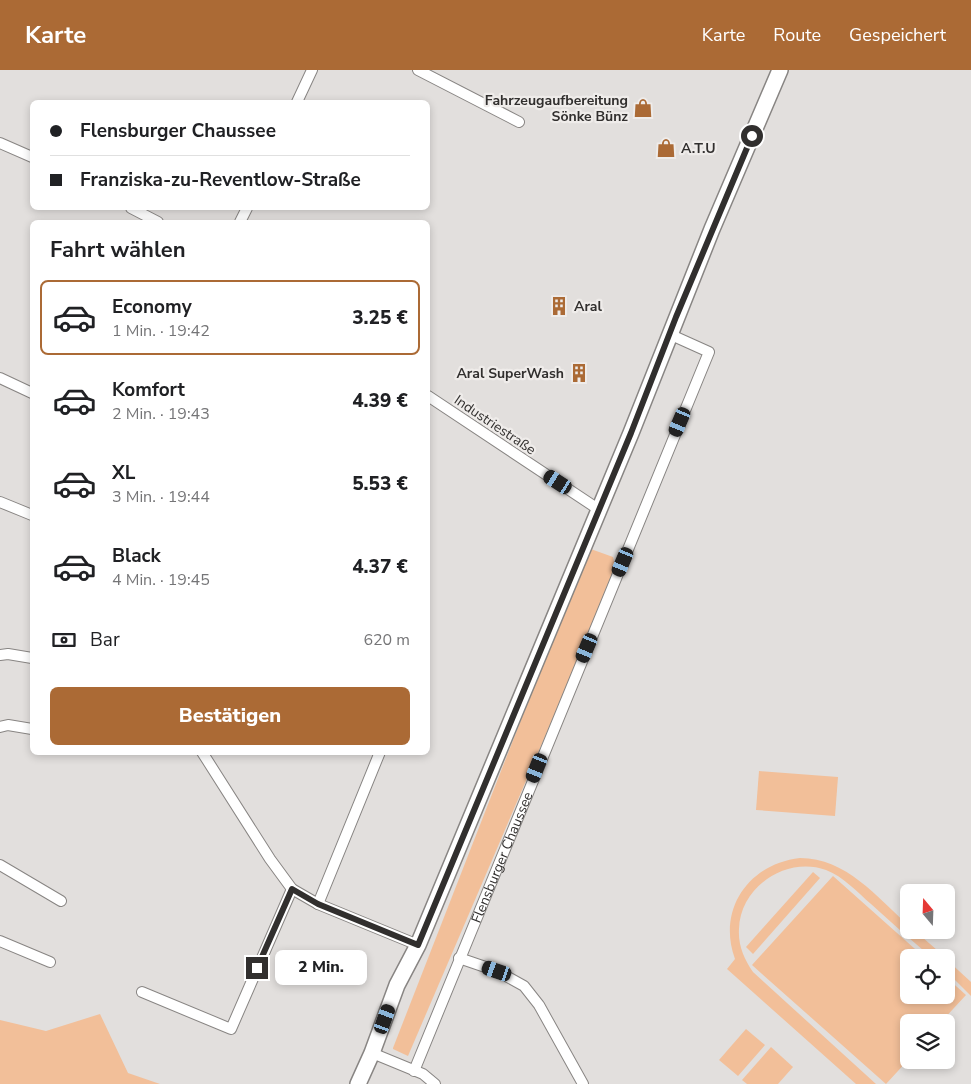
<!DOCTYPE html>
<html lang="de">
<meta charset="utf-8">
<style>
:root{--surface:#fff;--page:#f6f6f6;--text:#202124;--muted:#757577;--line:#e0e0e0;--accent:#ab6a35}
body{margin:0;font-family:"Nunito Sans",sans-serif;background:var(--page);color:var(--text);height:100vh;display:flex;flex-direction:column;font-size:19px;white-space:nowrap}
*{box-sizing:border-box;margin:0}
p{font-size:16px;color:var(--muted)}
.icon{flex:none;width:28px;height:28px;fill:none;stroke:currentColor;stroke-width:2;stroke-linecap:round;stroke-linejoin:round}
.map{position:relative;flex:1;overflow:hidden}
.sheet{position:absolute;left:30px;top:150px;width:400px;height:535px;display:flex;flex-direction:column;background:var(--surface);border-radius:8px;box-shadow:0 2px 8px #0003}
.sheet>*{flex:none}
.banner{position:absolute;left:30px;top:30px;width:400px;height:110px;border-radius:8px;box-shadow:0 2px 8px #0003;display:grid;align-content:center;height:110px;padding:0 20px;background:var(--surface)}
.needle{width:32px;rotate:341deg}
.tools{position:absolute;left:900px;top:814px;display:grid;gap:10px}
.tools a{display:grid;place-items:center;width:55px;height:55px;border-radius:8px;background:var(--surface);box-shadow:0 2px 8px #0003;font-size:25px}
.end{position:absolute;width:22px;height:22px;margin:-11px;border:6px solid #312f2e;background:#fff;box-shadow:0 0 0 2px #fff}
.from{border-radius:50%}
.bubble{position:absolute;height:35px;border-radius:8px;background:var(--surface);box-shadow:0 2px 8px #0003;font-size:16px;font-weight:800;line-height:35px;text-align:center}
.car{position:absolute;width:15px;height:30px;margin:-15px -8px;border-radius:6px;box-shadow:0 0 4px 1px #0007;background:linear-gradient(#222 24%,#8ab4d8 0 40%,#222 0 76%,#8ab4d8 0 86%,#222 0)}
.banner b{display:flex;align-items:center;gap:18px;height:48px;font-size:19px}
.banner b+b{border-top:1px solid var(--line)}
.banner i{width:12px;height:12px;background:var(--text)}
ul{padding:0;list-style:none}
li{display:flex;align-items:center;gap:15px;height:75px;margin:0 10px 8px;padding:0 10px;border:2px solid transparent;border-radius:8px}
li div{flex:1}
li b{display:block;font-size:19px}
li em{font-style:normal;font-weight:800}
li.current{border-color:var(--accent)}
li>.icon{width:45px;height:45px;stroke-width:1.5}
h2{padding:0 20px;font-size:22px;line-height:60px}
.pay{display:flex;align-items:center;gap:12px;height:55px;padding:0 20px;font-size:19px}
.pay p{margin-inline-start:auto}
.action{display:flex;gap:10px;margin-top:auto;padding:10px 20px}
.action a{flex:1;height:58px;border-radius:8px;background:var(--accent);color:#fff;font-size:20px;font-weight:800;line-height:58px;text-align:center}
header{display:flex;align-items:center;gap:30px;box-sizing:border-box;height:70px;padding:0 25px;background:var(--accent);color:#fff}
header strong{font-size:24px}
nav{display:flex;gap:28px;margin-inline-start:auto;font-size:18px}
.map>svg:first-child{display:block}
</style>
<header>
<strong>Karte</strong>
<nav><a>Karte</a><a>Route</a><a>Gespeichert</a></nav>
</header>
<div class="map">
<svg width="971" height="1014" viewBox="0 0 971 1014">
<rect width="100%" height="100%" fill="#e2dfdd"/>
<g fill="#f2bf99">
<path d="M 588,478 L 613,487 L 616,501 L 408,986 L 393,979 L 393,978 Z"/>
<path d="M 759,701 L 838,707 L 835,746 L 756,740 Z"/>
<path d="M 800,788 C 846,788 877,827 909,856 L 909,860 L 914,860 L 945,887 L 931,887 C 911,870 891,852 871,834 C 857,822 844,807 826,800 C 786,786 740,817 739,859 C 738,875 744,889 753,902 L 876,1014 L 856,1014 L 727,899 L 735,889 C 717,840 748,794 800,788 Z"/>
<path d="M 813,802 L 820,808 L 753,884 L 746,877 Z"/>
<path d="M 833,806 L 924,887 L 909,888 L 909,925 L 946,925 L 946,907 L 966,925 L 941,952 L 909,952 L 909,989 L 886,1014 L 752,895 Z"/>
<path d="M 946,889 L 971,912 L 971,926 L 946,901 Z"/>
<path d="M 100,944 L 128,1003 L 160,1014 L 0,1014 L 0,950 L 46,961 Z"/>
<path d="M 746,959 L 765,975 L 738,1006 L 719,990 Z"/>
<path d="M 771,977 L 793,997 L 778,1014 L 747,1014 L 742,1010 Z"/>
</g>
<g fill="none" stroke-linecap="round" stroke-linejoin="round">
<g stroke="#888583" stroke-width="12">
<g id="minor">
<path d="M 418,0 L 519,52"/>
<path d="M 297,32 L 312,0"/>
<path d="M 0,73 L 32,87"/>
<path d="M 131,138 L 158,152"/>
<path d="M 240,152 L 247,138"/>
<path d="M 0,308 L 32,323"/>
<path d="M 428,326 L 598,439"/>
<path d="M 0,432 L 32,445"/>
<path d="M 0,585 L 8,584 L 32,588"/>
<path d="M 0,657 L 8,655 L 32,659"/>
<path d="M 202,682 L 270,789 L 292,819 L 318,834 L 418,875"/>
<path d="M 0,795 L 61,831"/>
<path d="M 318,834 L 380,682"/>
<path d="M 0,871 L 50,892"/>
<path d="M 459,888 L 497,901 L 524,916 L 539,935 L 583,1014"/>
<path d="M 142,922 L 231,959 L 292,819"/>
<path d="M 372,983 L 423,1004 L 435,1014"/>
<path id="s1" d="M 414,1001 L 709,282 L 669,264"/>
</g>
</g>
<g stroke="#888583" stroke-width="18">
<path id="secondary" d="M 358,1014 L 372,983 L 397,915 L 418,875 L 631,363 L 712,159 L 780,0"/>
</g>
<use href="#minor" stroke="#fff" stroke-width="10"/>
<use href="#secondary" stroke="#fff" stroke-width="15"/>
</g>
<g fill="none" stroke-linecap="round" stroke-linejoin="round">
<path stroke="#312f2e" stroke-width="6" d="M 257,898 L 292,819 L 318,834 L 418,875 L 631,363 L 676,247 L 752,66"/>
</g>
<defs>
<g id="shop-bare" transform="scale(1.5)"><path d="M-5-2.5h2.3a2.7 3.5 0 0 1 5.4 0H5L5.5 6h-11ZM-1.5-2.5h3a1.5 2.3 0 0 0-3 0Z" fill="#ab6a35" stroke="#efecea" stroke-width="2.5" paint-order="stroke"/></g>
<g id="building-bare" transform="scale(1.5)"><path d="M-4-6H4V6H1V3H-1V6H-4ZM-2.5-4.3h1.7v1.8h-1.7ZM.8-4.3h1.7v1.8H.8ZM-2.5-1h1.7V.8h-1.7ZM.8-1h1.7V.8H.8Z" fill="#ab6a35" stroke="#efecea" stroke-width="2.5" paint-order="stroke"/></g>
</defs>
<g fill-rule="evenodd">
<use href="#shop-bare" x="643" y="38"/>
<use href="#shop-bare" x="666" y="78"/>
<use href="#building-bare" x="559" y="236"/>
<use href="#building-bare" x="579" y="303"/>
</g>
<g text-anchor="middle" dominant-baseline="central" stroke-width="4.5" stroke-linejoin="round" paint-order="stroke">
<g font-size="14" font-weight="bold" fill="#312f2e" stroke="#efecea" text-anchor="end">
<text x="628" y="30">Fahrzeugaufbereitung<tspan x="628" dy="16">Sönke Bünz</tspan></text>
<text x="681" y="78" text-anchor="start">A.T.U</text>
<text x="574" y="236" text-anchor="start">Aral</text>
<text x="564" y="303">Aral SuperWash</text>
</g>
<g font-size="14" fill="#312f2e" stroke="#efecea">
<text transform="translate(495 355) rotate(34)">Industriestraße</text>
<text stroke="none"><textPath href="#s1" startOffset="231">Flensburger Chaussee</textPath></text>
</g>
</g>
</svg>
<div class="tools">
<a><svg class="needle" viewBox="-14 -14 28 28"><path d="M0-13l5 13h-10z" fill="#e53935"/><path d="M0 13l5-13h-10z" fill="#757577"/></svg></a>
<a><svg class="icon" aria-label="locate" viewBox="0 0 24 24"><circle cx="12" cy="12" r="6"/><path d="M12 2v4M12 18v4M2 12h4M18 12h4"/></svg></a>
<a><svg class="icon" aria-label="layers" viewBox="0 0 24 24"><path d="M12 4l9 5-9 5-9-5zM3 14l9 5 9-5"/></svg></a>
</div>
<i class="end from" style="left:752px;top:66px"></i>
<i class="end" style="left:257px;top:898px"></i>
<div class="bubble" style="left:275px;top:880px;width:92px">2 Min.</div>
<i class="car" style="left:680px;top:352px;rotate:203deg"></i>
<i class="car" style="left:558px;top:412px;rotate:303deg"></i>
<i class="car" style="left:623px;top:492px;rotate:203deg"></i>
<i class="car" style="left:587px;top:578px;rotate:203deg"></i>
<i class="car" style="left:537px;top:698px;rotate:202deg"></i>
<i class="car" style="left:497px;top:901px;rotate:289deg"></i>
<i class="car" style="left:385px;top:949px;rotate:20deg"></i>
<div class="banner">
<b><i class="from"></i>Flensburger Chaussee</b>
<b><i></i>Franziska-zu-Reventlow-Straße</b>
</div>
<section class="sheet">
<h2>Fahrt wählen</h2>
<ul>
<li class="current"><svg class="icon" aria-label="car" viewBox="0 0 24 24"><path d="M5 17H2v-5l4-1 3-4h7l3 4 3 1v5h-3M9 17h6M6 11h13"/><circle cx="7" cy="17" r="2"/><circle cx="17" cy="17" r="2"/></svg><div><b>Economy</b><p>1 Min. · 19:42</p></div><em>3.25 €</em></li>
<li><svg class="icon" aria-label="car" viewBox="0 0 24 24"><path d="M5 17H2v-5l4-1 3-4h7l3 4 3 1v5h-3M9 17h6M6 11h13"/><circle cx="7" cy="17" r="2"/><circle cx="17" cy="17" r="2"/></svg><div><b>Komfort</b><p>2 Min. · 19:43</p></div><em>4.39 €</em></li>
<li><svg class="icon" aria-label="car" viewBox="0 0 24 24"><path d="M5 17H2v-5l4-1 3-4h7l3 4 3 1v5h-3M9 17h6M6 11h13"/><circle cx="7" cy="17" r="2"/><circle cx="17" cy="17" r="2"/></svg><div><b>XL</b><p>3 Min. · 19:44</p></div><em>5.53 €</em></li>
<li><svg class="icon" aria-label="car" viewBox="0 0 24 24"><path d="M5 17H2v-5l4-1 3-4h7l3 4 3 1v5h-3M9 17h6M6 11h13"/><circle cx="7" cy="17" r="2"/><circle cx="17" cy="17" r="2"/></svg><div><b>Black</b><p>4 Min. · 19:45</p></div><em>4.37 €</em></li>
</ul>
<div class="pay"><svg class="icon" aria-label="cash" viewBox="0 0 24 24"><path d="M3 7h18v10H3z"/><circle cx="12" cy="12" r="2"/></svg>Bar<p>620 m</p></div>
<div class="action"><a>Bestätigen</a></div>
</section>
</div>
